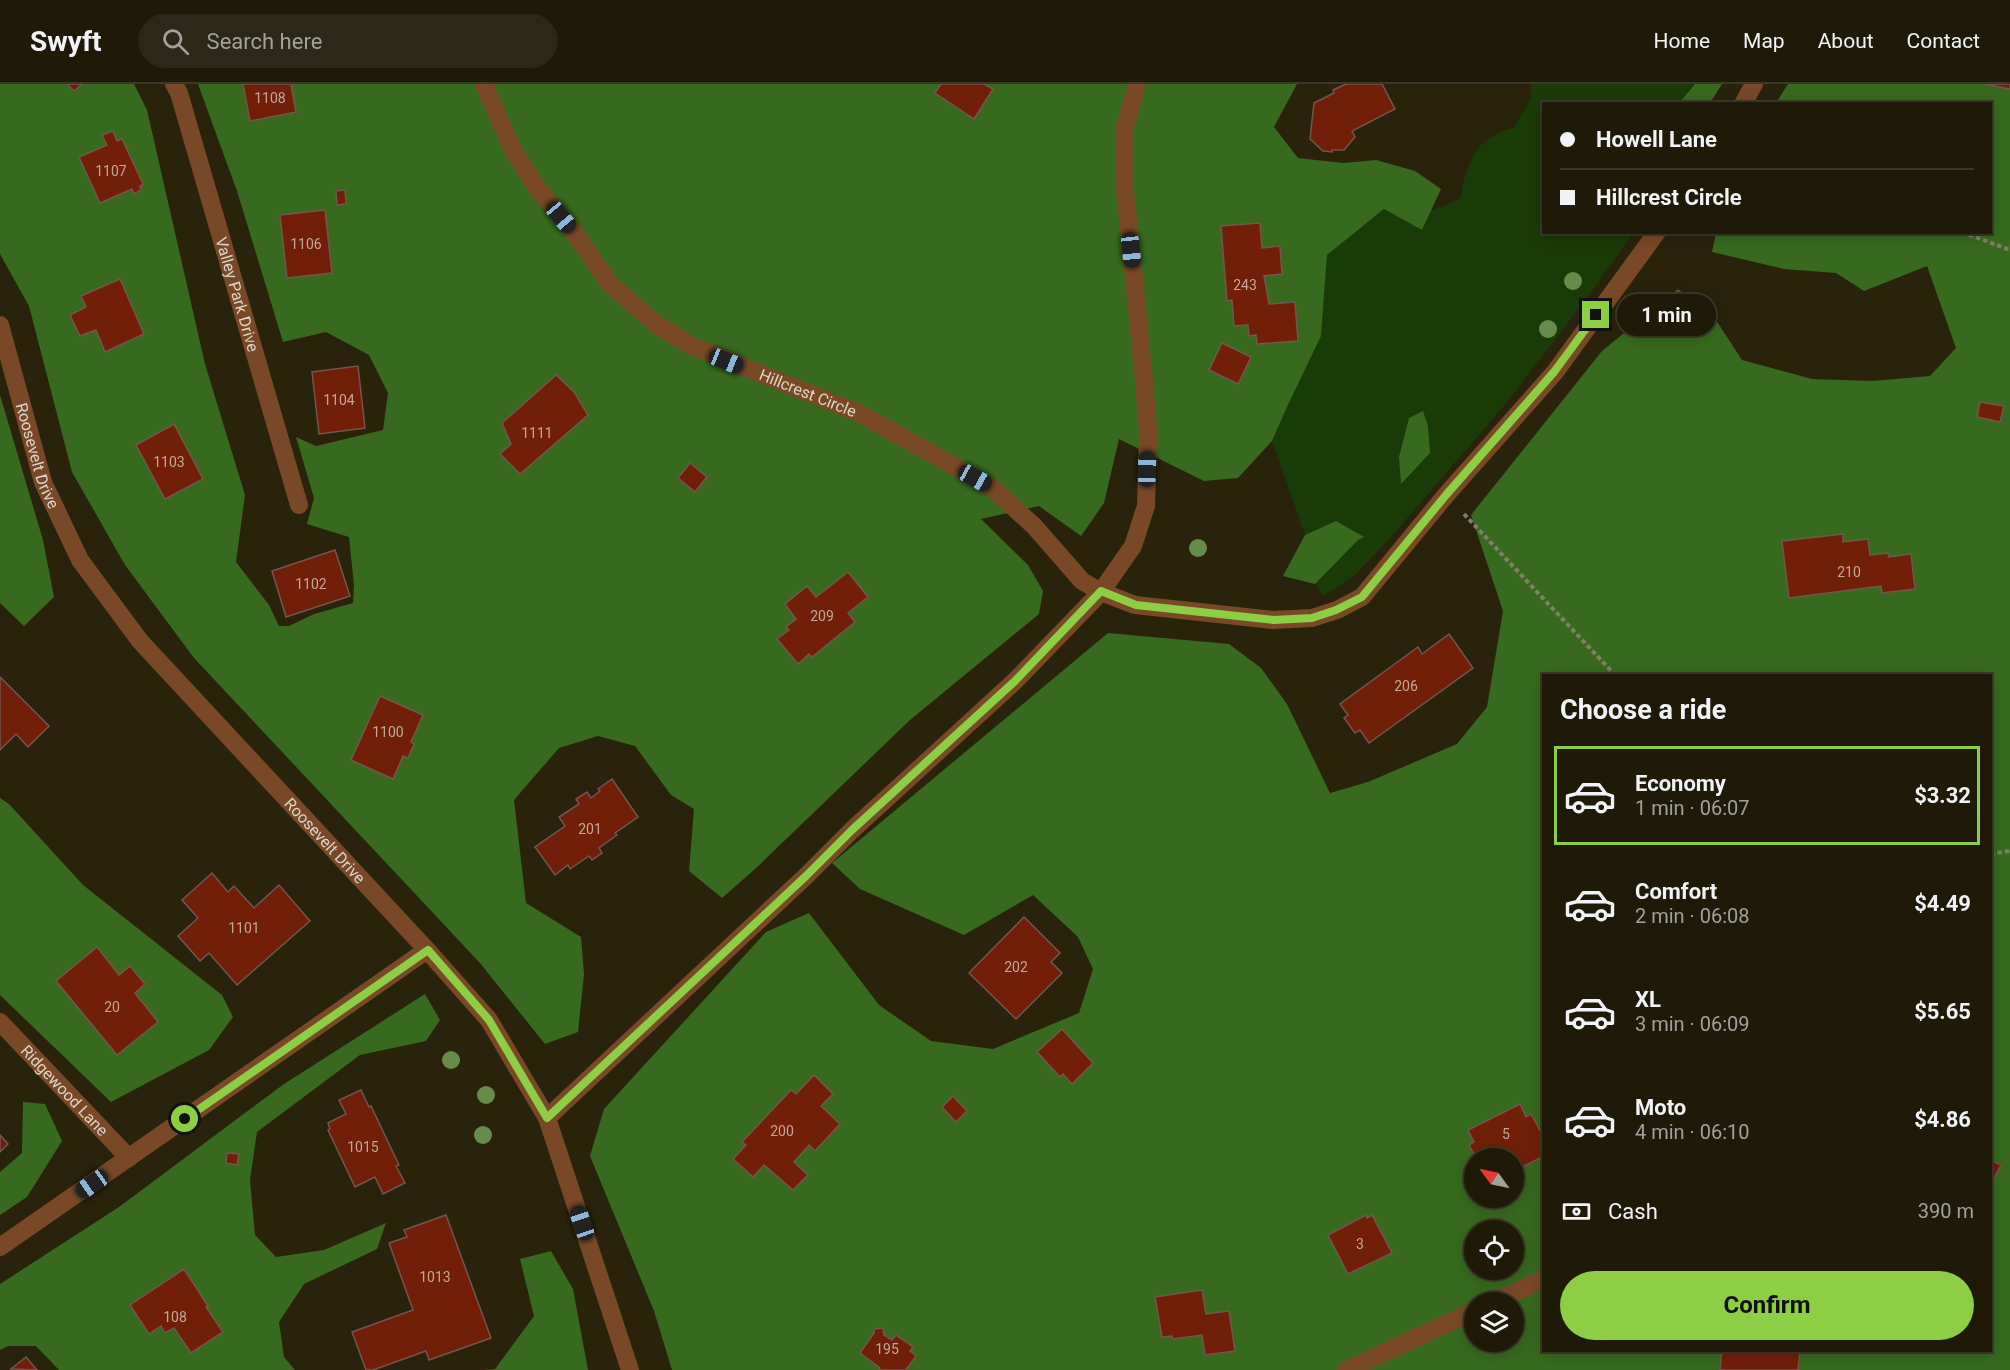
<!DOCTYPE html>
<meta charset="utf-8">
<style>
:root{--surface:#1f1a08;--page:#2c2716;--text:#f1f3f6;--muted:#a1a19c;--line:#3c3829;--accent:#8dce44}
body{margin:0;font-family:Roboto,sans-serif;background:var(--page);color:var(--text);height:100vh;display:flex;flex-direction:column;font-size:22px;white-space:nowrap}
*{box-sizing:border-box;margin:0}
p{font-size:20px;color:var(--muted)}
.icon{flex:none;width:33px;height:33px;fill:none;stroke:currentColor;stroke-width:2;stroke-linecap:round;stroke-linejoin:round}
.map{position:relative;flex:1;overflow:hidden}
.panel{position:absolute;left:1542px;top:590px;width:450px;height:678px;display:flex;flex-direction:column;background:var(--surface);border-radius:0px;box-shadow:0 3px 15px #0003,0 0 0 2px var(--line)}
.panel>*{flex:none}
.guide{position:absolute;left:1542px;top:18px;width:450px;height:132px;border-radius:0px;box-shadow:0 3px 15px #0003,0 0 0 2px var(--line);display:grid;align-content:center;height:132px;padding:0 18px;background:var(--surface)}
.needle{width:39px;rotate:303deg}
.fabs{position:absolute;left:1464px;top:1064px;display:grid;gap:12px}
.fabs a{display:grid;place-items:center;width:60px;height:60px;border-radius:50%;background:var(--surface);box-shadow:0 3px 15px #0003,0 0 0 2px var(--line);font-size:30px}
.end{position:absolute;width:27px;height:27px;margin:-14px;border:8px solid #8dce44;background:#111;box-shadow:0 0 0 3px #111}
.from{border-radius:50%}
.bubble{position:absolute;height:42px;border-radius:21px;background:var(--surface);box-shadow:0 3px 15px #0003,0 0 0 2px var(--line);font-size:20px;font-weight:700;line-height:42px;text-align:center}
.car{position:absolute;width:18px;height:36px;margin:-18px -9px;border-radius:8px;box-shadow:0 0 4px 2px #0007;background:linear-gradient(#222 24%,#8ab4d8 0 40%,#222 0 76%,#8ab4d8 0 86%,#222 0)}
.guide b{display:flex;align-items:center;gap:21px;height:57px;font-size:22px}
.guide b+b{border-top:2px solid var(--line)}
.guide i{width:15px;height:15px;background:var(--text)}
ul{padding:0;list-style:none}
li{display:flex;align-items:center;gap:18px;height:99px;margin:0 12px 9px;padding:0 6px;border:3px solid transparent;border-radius:0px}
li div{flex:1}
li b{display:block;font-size:22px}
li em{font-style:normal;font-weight:700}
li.selected{border-color:var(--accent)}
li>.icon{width:54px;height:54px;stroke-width:1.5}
h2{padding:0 18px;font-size:27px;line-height:72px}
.pay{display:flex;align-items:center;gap:15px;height:66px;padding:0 18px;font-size:22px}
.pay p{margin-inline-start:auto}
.primary-button{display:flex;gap:12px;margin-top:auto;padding:12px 18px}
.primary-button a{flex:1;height:69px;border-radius:36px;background:var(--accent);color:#111;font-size:24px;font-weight:700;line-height:69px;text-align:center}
header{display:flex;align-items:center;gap:36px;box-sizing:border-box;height:84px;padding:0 30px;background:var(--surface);border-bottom:2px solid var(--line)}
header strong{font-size:28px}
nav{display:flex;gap:33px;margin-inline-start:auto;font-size:21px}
.search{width:420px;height:54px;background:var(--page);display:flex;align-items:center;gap:15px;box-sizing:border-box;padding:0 21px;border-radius:33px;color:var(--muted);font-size:22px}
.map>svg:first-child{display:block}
</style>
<header>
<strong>Swyft</strong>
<div class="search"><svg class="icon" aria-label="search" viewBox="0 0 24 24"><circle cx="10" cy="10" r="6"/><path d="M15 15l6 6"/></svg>Search here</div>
<nav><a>Home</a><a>Map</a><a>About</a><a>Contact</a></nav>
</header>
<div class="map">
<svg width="2010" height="1286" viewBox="0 0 2010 1286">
<rect width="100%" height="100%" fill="#29230b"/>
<path fill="#193b07" d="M 1531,0 L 1695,0 L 1679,19 L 1544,20 L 1544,148 L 1633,149 L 1590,210 L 1509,316 L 1392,452 L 1352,494 L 1323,512 L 1315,500 L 1358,456 L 1363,453 L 1336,437 L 1305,451 L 1272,357 L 1287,323 L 1321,252 L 1327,171 L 1384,125 L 1422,146 L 1430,127 L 1460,115 C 1467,79 1474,54 1513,44 L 1531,15 Z"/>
<g fill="#376a1e" fill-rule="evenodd">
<path d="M 0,0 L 134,0 L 147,26 L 205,280 L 245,411 L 236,478 L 269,521 L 279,542 L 289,542 L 314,530 L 353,519 L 354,501 L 349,453 L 307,440 L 314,414 L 296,353 L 316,362 L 383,346 L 388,309 L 369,271 L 326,248 L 283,258 L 237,107 L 198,0 L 1297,0 L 1274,43 L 1298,74 L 1343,79 L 1376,76 L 1415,87 L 1441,105 L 1422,146 L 1384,125 L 1327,171 L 1321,252 L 1287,323 L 1272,357 L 1238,394 L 1204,397 L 1119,355 L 1104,419 L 1081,452 L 1039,422 L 981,435 L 1028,481 L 1043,507 L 1039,530 L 910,636 L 754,786 L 722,814 L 689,787 L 694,725 L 671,711 L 635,662 L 598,652 L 559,664 L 514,716 L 526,819 L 581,853 L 584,890 L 578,948 L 545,960 L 480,879 L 194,574 L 125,481 L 72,388 L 29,222 L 0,170 Z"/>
<path d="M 1695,0 L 1722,0 L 1710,19 L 1679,19 Z"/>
<path d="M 1788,0 L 2010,0 L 2010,1286 L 672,1286 L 654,1227 L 590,1072 L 604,1025 L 766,848 L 809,829 L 879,921 L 931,957 L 993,965 L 1079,929 L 1093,885 L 1078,853 L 1033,811 L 964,851 L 860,805 L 832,779 L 1108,549 L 1229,560 L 1261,584 L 1287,620 L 1330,709 L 1368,698 L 1457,660 L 1487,623 L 1503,527 L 1471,431 L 1602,267 L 1678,205 L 1714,233 L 1742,276 L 1812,295 L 1872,297 L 1930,292 L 1956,264 L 1927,182 L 1864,207 L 1836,189 L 1784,185 L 1712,168 L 1716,149 L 1990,148 L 1990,20 L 1776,19 ZM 1544,591 L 1990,591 L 1990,1266 L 1544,1266 ZM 1474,1074 L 1514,1074 L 1514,1113 L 1474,1113 ZM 1474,1146 L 1514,1146 L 1514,1185 L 1474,1185 ZM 1474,1218 L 1514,1218 L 1514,1257 L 1474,1257 Z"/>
<path d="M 0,311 L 43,456 L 54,513 L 24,542 L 0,519 Z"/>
<path d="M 1423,327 L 1428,342 L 1430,369 L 1401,400 L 1399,373 L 1409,334 Z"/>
<path d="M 1336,437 L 1364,453 L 1358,456 L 1315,500 L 1283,492 L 1305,451 Z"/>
<path d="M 0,714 L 9,720 L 83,801 L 222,911 L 233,933 L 209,966 L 111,1018 L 0,911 Z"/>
<path d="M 425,910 L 440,936 L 426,957 L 360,971 L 257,1048 L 250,1096 L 255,1151 L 276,1173 L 324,1166 L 386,1139 L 377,1165 L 304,1200 L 279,1238 L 284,1273 L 295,1286 L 59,1286 L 36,1262 L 8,1262 L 0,1266 L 0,1200 L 119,1123 L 284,1000 Z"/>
<path d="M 23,1018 L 45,1020 L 62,1057 L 27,1113 L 0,1131 L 0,1088 L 22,1069 Z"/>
<path d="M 551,1167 L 573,1205 L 588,1286 L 484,1286 L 495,1285 L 534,1232 L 520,1175 Z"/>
</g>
<g fill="#721f09" stroke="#72564f" stroke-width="1.5">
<path d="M 67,0 L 82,0 L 74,7 Z"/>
<path d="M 243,0 L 291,0 L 296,28 L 250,37 Z"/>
<path d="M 941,0 L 984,0 L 993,5 L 974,35 L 935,9 Z"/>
<path d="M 1346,0 L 1382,0 L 1395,25 L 1352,47 L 1355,53 L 1344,66 L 1332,66 L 1332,68 L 1323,67 L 1310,55 L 1314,19 L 1334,9 L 1333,6 Z"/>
<path d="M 1985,0 L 2010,0 L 2010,5 Z"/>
<path d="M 113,47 L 117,57 L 122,55 L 143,100 L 140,102 L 141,106 L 134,110 L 132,105 L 100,119 L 79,73 L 107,61 L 102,51 Z"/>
<path d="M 345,106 L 346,120 L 337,121 L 336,107 Z"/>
<path d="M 325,126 L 332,189 L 287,194 L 280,131 Z"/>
<path d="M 1260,139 L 1262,164 L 1280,162 L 1282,190 L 1264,192 L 1269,220 L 1295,218 L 1298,257 L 1257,260 L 1256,251 L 1249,252 L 1248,241 L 1234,242 L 1232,216 L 1227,217 L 1221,142 Z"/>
<path d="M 120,195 L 144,250 L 105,268 L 96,246 L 80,252 L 70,231 L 86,223 L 81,212 Z"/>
<path d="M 1222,259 L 1251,273 L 1238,300 L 1209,286 Z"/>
<path d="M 358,282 L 365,344 L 319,350 L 312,288 Z"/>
<path d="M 556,291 L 574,308 L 588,331 L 520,390 L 500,370 L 511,360 L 502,339 Z"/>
<path d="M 1980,318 L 2004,322 L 2000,338 L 1977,333 Z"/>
<path d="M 174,340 L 203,395 L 165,415 L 136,361 Z"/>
<path d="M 690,379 L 707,393 L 695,408 L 678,394 Z"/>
<path d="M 1843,450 L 1843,458 L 1868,455 L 1870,471 L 1888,469 L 1889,473 L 1911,470 L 1915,505 L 1882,509 L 1881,502 L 1789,514 L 1782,457 Z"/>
<path d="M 335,466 L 350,512 L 286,533 L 272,487 Z"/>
<path d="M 848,488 L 868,513 L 848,529 L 855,538 L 812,573 L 809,570 L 798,580 L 777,555 L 789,546 L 786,543 L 796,535 L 785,520 L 807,502 L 816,513 Z"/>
<path d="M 1449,550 L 1473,584 L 1369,659 L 1360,646 L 1355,649 L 1344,634 L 1348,631 L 1340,620 L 1418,563 L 1422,570 Z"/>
<path d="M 0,593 L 49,642 L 28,663 L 16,650 L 0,666 Z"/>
<path d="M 380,612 L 423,631 L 411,658 L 414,660 L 408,674 L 403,672 L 393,695 L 351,676 Z"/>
<path d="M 612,695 L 638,733 L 615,749 L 617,751 L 599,764 L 602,769 L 592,776 L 589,772 L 570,785 L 568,781 L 555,791 L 535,763 L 565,742 L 559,733 L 579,720 L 576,715 L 587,708 L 591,714 L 600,707 L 598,705 Z"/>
<path d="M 212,789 L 228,808 L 234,802 L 254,824 L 279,801 L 310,837 L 237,901 L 209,869 L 200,877 L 178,852 L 198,834 L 182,816 Z"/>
<path d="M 1024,833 L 1060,869 L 1051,878 L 1062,889 L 1016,935 L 969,889 Z"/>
<path d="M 97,863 L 119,891 L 130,882 L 145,900 L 135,909 L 158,938 L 117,971 L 56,897 Z"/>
<path d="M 1062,945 L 1093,979 L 1072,1000 L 1063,990 L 1060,993 L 1037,968 Z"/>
<path d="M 814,991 L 833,1010 L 821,1022 L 840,1040 L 815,1067 L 809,1061 L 794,1078 L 808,1091 L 793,1106 L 764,1081 L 753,1093 L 733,1075 L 746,1061 L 742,1058 L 791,1006 L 796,1010 Z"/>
<path d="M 361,1006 L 369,1023 L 371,1022 L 399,1081 L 396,1082 L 405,1099 L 383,1110 L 375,1093 L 355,1103 L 328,1046 L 330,1045 L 328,1039 L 346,1030 L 339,1016 Z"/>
<path d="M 953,1012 L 967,1027 L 956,1038 L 942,1023 Z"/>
<path d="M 1520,1020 L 1526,1033 L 1531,1030 L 1544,1054 L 1544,1072 L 1514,1087 L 1514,1074 L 1476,1074 L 1469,1061 L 1474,1058 L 1468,1046 Z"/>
<path d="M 0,1051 L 8,1060 L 0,1068 Z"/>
<path d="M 227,1069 L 239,1070 L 237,1081 L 226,1079 Z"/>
<path d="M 1990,1076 L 2001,1081 L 1993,1096 L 1990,1095 Z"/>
<path d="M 446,1131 L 491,1254 L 429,1276 L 426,1267 L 373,1286 L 366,1286 L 352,1248 L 413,1226 L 389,1159 L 407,1153 L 404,1146 Z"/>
<path d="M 1366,1131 L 1367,1134 L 1372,1131 L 1392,1169 L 1348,1190 L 1328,1151 Z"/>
<path d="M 184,1185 L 208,1222 L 206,1223 L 223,1248 L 191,1269 L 174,1244 L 165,1249 L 161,1242 L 149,1250 L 130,1221 Z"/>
<path d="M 1202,1206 L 1206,1230 L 1229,1227 L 1235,1267 L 1205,1271 L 1202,1251 L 1173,1255 L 1172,1252 L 1162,1253 L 1155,1213 Z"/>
<path d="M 883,1244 L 884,1251 L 892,1256 L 896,1251 L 913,1263 L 910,1267 L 916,1272 L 906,1286 L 879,1286 L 880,1284 L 860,1269 L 874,1249 L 874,1245 Z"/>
<path d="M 1722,1266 L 1800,1266 L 1798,1286 L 1720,1286 Z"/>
<path d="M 26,1273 L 37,1286 L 11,1285 Z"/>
</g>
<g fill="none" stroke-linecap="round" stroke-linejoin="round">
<g stroke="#837e6a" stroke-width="4" stroke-dasharray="4.5 3" stroke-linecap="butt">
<path d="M 1962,148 L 2010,166"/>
<path d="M 1464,430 L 1615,591"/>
<path d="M 1990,770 L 2010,767"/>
</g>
<g stroke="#794927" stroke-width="18">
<path id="s1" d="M 174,0 L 179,9 L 299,421"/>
<path id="s2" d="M 484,0 L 512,64 L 537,104 L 574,148 L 609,199 L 656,240 L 692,262 L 861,330 L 991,403 L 1034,442 L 1082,497 L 1101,508 L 1015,597 L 852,746 L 806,792 L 547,1034"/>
<path d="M 1137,0 L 1125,43 L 1124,95 L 1143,285 L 1148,348 L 1146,422 L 1133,462 L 1101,508 L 1135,521 L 1273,536 L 1312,534 L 1337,526 L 1362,513 L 1446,411 L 1555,288 L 1657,148"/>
<path d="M 1743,20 L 1754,0"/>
<path id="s3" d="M 0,241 L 43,398 L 80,476 L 140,557 L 427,866 L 489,936 L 547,1034 L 630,1286"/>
<path id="s4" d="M 0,938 L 129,1074"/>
<path d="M 0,1163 L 427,866"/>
<path d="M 1494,1218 L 1544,1195"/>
<path d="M 1347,1286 L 1474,1227"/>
</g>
</g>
<g fill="#678c49">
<circle cx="1573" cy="197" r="9"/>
<circle cx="1548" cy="245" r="9"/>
<circle cx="1198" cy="464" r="9"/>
<circle cx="451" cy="976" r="9"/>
<circle cx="486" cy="1011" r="9"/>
<circle cx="483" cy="1051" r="9"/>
</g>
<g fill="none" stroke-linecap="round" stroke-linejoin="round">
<path stroke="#8dce44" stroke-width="8" d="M 185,1035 L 428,866 L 489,936 L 547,1034 L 806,792 L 852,746 L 1015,597 L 1101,507 L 1136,521 L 1274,536 L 1312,534 L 1336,526 L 1362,513 L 1446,411 L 1554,288 L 1596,231"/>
</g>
<g text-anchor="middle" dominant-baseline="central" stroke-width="5" stroke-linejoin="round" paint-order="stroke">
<g font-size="14" fill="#c1a998">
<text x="270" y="14">1108</text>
<text x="111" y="87">1107</text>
<text x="306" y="160">1106</text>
<text x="1245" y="201">243</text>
<text x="339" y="316">1104</text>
<text x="537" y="349">1111</text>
<text x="169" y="378">1103</text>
<text x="1849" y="488">210</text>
<text x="311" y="500">1102</text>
<text x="822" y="532">209</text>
<text x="1406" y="602">206</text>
<text x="388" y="648">1100</text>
<text x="590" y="745">201</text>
<text x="244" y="844">1101</text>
<text x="1016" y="883">202</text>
<text x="112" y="923">20</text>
<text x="782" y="1047">200</text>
<text x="1506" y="1050">5</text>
<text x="363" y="1063">1015</text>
<text x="1360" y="1160">3</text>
<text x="435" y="1193">1013</text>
<text x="175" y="1233">108</text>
<text x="887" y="1265">195</text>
</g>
<g font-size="16" fill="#dbd7c8" stroke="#29230b">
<text stroke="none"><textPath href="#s1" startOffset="220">Valley Park Drive</textPath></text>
<text stroke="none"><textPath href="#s2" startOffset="466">Hillcrest Circle</textPath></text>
<text stroke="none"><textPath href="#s3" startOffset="136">Roosevelt Drive</textPath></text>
<text stroke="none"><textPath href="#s3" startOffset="622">Roosevelt Drive</textPath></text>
<text stroke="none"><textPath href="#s4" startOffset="94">Ridgewood Lane</textPath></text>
</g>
</g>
</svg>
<div class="fabs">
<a><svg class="needle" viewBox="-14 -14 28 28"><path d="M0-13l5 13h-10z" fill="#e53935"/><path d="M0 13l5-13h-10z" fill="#a1a19c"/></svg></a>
<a><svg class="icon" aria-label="locate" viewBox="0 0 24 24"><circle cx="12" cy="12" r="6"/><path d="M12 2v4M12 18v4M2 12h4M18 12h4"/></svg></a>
<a><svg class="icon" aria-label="layers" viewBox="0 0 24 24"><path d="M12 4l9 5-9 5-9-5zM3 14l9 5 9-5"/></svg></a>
</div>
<i class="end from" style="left:185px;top:1035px"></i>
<i class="end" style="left:1596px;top:231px"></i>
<div class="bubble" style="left:1617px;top:210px;width:99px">1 min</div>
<i class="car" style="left:561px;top:133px;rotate:140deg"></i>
<i class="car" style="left:1131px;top:166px;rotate:174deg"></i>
<i class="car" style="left:726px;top:277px;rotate:112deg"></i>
<i class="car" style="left:1147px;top:385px;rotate:1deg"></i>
<i class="car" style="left:975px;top:394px;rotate:119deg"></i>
<i class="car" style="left:92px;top:1100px;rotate:235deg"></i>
<i class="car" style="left:582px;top:1139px;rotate:341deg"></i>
<div class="guide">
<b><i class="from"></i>Howell Lane</b>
<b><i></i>Hillcrest Circle</b>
</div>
<section class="panel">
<h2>Choose a ride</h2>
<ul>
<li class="selected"><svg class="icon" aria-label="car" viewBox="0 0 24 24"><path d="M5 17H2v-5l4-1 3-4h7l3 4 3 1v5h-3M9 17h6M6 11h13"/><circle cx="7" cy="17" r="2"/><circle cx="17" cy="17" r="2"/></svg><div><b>Economy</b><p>1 min · 06:07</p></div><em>$3.32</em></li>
<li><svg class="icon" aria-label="car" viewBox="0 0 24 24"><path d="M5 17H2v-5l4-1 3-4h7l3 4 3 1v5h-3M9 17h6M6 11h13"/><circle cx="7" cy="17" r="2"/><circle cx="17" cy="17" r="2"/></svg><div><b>Comfort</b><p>2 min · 06:08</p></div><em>$4.49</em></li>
<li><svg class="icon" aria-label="car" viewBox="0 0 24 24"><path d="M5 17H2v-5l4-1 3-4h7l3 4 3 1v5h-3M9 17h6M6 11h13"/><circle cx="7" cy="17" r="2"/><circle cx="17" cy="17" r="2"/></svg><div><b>XL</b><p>3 min · 06:09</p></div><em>$5.65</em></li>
<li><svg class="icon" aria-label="car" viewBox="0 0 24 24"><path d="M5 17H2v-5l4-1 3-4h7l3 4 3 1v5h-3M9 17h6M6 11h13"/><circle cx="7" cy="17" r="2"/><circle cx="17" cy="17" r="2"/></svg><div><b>Moto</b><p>4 min · 06:10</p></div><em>$4.86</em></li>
</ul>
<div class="pay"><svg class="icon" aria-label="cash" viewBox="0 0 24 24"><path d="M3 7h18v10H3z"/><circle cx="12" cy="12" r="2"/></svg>Cash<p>390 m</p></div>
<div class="primary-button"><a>Confirm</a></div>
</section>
</div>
